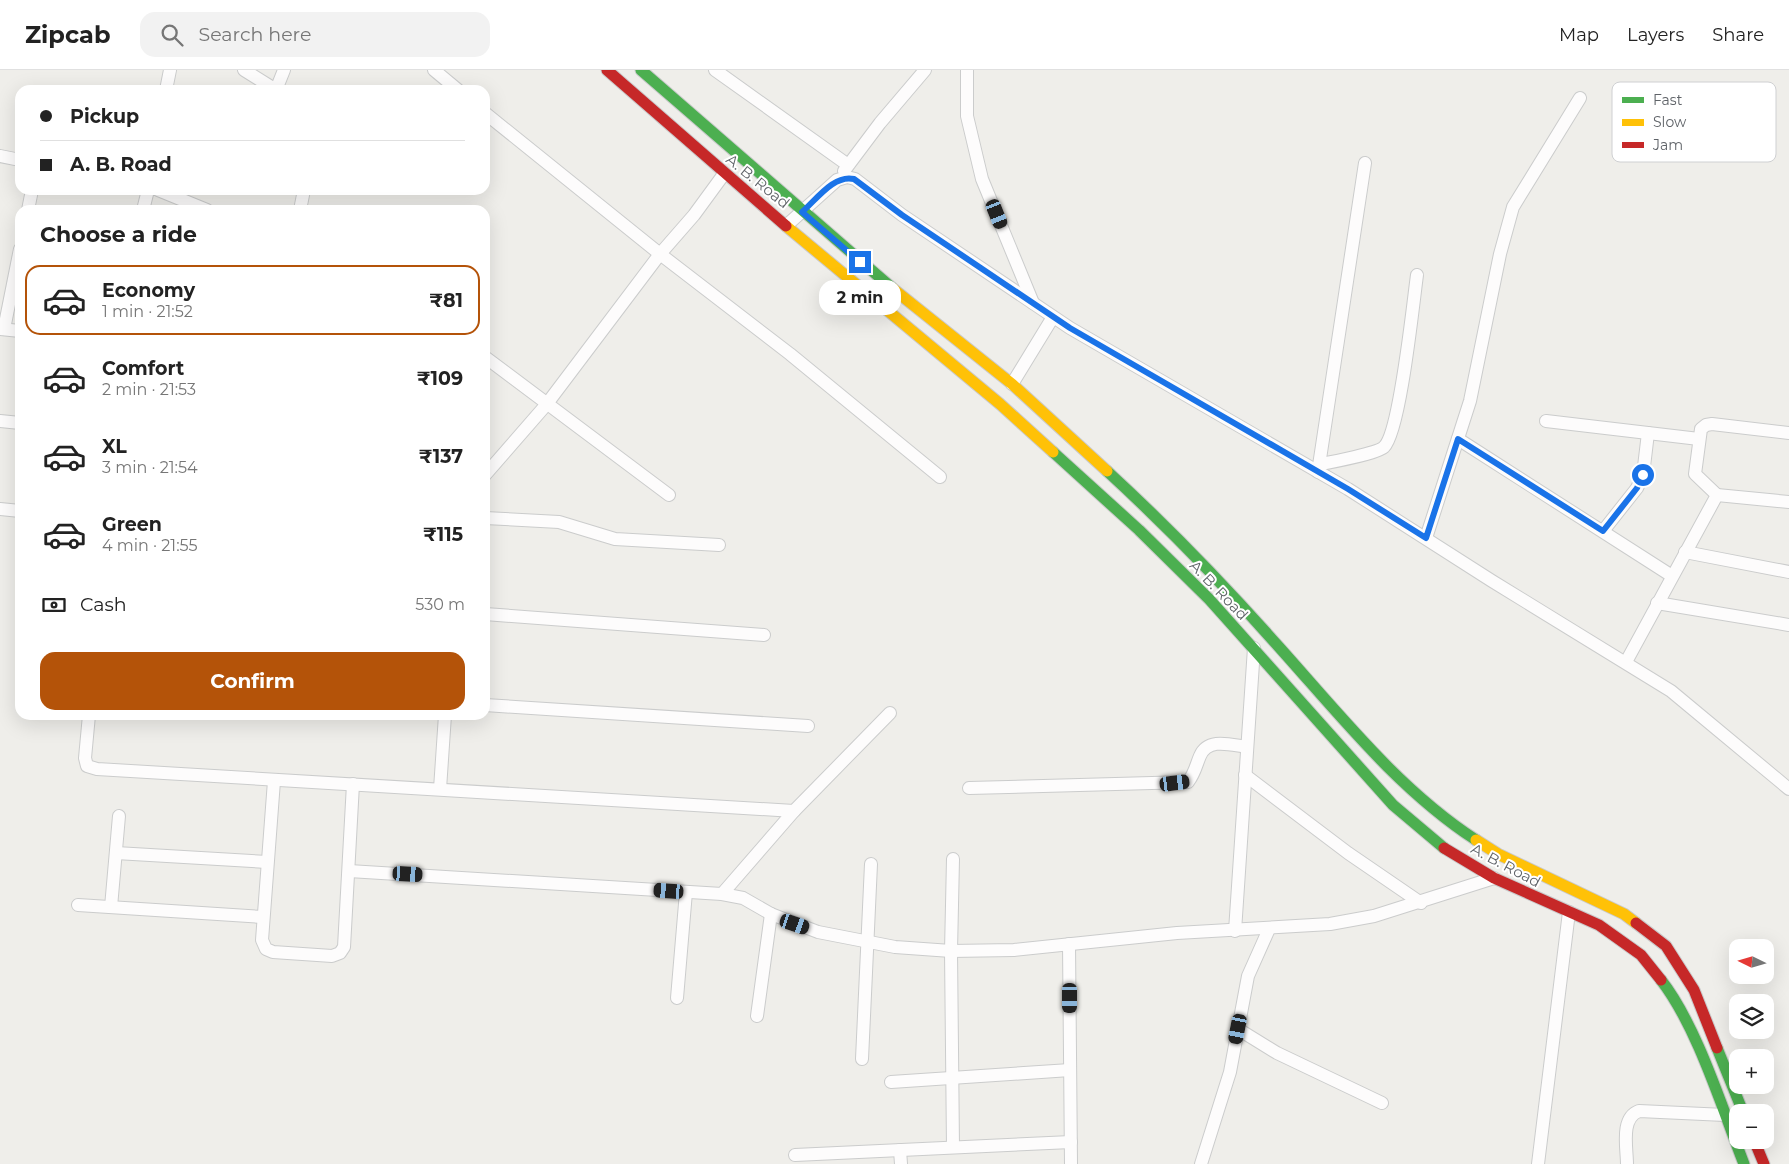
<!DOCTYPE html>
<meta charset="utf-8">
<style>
:root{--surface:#fff;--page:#f2f2f2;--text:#222;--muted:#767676;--line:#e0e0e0;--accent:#b45309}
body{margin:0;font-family:Montserrat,sans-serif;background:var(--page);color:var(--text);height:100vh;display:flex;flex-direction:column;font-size:19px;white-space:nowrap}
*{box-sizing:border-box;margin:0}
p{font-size:16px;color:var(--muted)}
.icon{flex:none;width:28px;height:28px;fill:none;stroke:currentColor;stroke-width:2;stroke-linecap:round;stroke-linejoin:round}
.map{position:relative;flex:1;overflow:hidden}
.sheet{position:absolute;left:15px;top:135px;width:475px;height:515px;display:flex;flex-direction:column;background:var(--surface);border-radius:15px;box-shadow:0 5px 20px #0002}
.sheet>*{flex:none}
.hud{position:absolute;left:15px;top:15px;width:475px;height:110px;border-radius:15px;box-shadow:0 5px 20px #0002;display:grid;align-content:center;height:110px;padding:0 25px;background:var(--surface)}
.needle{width:32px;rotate:275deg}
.buttons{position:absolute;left:1729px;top:869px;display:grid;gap:10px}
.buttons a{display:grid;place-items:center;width:45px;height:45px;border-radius:10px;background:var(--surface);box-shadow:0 5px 20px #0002;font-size:25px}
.end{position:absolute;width:22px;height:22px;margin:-11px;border:6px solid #1a73e8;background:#fff;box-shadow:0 0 0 2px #fff}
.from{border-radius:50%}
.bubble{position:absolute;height:35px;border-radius:15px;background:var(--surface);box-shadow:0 5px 20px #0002;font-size:16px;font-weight:700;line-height:35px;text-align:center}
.car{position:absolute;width:15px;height:30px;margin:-15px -8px;border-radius:6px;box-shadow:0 0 4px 1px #0007;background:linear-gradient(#222 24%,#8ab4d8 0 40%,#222 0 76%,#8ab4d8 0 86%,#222 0)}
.hud b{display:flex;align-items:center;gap:18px;height:48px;font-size:19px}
.hud b+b{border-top:1px solid var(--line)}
.hud i{width:12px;height:12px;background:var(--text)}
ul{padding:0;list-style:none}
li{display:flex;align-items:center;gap:15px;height:70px;margin:0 10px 8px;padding:0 15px;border:2px solid transparent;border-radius:15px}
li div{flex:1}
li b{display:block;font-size:19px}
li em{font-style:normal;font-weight:700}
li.active{border-color:var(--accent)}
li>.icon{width:45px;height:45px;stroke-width:1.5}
h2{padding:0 25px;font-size:22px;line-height:60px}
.pay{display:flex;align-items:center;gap:12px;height:55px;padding:0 25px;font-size:19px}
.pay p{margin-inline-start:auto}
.cta{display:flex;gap:10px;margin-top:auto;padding:10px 25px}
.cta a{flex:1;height:58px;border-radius:15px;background:var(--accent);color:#fff;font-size:20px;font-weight:700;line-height:58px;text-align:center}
header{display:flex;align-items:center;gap:30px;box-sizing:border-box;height:70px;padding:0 25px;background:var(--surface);border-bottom:1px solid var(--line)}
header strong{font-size:24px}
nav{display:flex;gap:28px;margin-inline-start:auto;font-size:18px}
.search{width:350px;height:45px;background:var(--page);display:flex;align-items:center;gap:12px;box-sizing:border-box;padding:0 18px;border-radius:15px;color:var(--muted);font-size:19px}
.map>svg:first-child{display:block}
</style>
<header>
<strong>Zipcab</strong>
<div class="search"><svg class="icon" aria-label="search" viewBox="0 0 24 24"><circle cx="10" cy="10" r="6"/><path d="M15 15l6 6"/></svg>Search here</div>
<nav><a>Map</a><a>Layers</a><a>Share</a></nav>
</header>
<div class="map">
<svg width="1789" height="1094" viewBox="0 0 1789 1094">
<rect width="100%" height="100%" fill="#efeeea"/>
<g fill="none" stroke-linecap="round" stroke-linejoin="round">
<g stroke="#cbcccc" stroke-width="14">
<g id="street">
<path d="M 244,0 L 276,20"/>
<path d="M 434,0 L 458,20"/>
<path d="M 715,0 L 848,95"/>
<path d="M 967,0 L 967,46 L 982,109 L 1033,233"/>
<path d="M 166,20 L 170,0"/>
<path d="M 276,20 L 284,0"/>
<path d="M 485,43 L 660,184 L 790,284 L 940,407"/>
<path d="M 0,86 L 20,90"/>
<path d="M 844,101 L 880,53 L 925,0"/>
<path d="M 158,120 L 207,140"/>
<path d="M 28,140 L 32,120"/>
<path d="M 143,140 L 148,120"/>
<path d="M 300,140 L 304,120"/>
<path d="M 787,155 L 837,110 L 847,107 L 855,109 L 902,145 L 1070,258 L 1348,419 L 1492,511 L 1671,621 L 1789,719"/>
<path d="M 0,259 L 20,261"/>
<path d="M 4,259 L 20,179"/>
<path d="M 485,287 L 669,425"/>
<path d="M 1012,314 L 1053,247"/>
<path d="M 0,351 L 20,353"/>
<path d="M 1546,351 L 1699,369"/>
<path d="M 1458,369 L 1672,506"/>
<path d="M 1321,394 C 1332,392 1378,383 1384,377 C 1400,362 1413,234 1417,205"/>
<path d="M 1318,402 L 1365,93"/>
<path d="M 485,405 L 546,335 L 660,184 L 694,145 L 724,104"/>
<path d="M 1717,425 L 1789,432"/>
<path d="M 0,439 L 20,441"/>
<path d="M 485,448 L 559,452 L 615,469 L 719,475"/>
<path d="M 1603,461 L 1637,418 L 1643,405 L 1648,363"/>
<path d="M 1426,468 L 1470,331 L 1500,184 L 1513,137 L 1580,28"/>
<path d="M 1685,482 L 1789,502"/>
<path d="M 1657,533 L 1789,555"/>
<path d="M 485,544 L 764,565"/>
<path d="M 1626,592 L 1717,425 L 1695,404 L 1701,359 L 1706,355 L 1712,354 L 1789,363"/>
<path d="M 485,635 L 808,656"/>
<path d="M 89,645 L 85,688 L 87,696 L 97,699 L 794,741"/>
<path d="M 1245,705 L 1348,783 L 1421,833"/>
<path d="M 274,711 L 262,870 L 266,879 L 273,882 L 332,886 L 340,883 L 344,877 L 353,714"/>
<path d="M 969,718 L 1188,712 C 1195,703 1196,695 1200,686 C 1208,667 1231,675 1247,677"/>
<path d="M 440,719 L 445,645"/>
<path d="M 116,783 L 267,792"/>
<path d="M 349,801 L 722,824 L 743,828 L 771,844 L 818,862 L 895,877 L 951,881 L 1014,880 L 1177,863 L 1330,854 L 1374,846 L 1494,808"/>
<path d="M 722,824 L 794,741 L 890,643"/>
<path d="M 78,835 L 262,847"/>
<path d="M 111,837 L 119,746"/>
<path d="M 1235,861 L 1254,578"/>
<path d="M 1069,874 L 1071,1094"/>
<path d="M 677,928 L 686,822"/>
<path d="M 757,946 L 771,844"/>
<path d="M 1238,959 L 1277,983 L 1382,1033"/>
<path d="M 862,989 L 871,794"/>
<path d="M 891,1012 L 1070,1000"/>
<path d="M 953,1077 L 951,881 L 953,789"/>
<path d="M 900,1080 L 901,1094"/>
<path d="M 795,1085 L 1071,1072"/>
<path d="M 1201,1094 L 1230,1002 L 1248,906 L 1269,859"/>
<path d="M 1538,1094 L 1569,842"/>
<path d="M 1627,1094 C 1627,1078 1620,1048 1639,1041 L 1725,1045"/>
</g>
</g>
<g stroke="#cacacb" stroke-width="13">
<g id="fast">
<path d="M 641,0 L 892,218"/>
<path d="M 1053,382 L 1139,460 L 1209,529 L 1393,735 L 1444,778"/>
<path d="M 1107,401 C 1168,457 1225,516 1279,577 C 1340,645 1399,720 1476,770"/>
<path d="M 1661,910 C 1697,956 1722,1038 1744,1094"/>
<path d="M 1717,978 L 1743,1042"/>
</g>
</g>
<g stroke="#cacacb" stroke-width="13">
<g id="slow">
<path d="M 786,156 L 1000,334 L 1053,382"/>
<path d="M 892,218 L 1012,314 L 1107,401"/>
<path d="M 1476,770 L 1498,784 L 1624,844 L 1636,853"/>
</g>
</g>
<g stroke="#cacacb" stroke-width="13">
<g id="jam">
<path d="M 607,0 L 786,156"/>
<path d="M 1444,778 L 1494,808 L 1599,855 L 1641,885 L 1661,910"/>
<path d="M 1636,853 L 1666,876 L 1694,920 L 1717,978"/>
<path d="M 1754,1070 L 1764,1094"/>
</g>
</g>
<use href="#street" stroke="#fdfcfc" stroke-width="12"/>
<use href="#fast" stroke="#4caf50" stroke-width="11"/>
<use href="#slow" stroke="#ffc107" stroke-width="11"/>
<use href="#jam" stroke="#c62828" stroke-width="11"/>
</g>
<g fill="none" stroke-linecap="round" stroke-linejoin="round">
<path stroke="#1a73e8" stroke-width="6" d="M 860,192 L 802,142 C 816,130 834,104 854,109 L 902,145 L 1070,258 L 1348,419 L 1426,468 L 1458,369 L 1603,461 L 1637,418 L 1643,405"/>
</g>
<g text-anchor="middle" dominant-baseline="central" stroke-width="4" stroke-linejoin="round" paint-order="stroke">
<g font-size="15" fill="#5f6368" stroke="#fff">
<text transform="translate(758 111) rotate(39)">A. B. Road</text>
<text transform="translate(1219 520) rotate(46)">A. B. Road</text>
<text transform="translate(1506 795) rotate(28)">A. B. Road</text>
</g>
</g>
<rect x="1612" y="12" width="164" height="80" rx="8" fill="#fff" stroke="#cfd0d2" stroke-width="1"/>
<rect x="1622" y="27" width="22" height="6" fill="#4caf50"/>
<rect x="1622" y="49" width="22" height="7" fill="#ffc107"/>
<rect x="1622" y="72" width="22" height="6" fill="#c62828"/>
<g font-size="14" fill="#5f6368">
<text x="1653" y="35">Fast</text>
<text x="1653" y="57">Slow</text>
<text x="1653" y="80">Jam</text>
</g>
</svg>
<div class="buttons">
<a><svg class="needle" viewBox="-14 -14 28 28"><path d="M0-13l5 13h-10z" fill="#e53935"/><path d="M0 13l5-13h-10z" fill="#767676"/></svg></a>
<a><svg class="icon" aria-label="layers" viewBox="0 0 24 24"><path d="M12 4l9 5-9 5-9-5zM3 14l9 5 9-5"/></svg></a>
<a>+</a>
<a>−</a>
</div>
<i class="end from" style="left:1643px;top:405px"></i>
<i class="end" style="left:860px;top:192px"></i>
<div class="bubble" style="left:819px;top:210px;width:82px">2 min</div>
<i class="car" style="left:997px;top:144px;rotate:158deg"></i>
<i class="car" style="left:1175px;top:713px;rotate:83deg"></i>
<i class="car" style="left:408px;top:804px;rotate:93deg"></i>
<i class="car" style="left:669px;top:821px;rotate:274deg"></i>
<i class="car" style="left:795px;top:854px;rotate:109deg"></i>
<i class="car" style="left:1070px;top:928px;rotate:180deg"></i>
<i class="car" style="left:1238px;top:959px;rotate:191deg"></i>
<div class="hud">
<b><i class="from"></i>Pickup</b>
<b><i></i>A. B. Road</b>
</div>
<section class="sheet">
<h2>Choose a ride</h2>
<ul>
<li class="active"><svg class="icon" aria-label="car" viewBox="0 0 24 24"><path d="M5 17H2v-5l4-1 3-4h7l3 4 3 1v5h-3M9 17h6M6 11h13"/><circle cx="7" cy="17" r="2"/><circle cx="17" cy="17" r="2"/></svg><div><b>Economy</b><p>1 min · 21:52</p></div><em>₹81</em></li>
<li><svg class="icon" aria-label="car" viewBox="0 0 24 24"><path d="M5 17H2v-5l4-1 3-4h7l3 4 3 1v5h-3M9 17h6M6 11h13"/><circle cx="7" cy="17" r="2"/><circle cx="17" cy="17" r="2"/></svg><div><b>Comfort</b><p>2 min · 21:53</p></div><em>₹109</em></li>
<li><svg class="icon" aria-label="car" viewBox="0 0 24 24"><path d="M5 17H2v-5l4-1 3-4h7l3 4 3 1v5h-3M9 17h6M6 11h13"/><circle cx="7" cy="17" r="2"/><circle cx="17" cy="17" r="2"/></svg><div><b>XL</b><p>3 min · 21:54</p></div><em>₹137</em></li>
<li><svg class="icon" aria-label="car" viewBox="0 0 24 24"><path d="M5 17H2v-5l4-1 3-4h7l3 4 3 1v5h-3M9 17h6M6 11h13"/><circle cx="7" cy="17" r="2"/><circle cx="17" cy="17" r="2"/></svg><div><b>Green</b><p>4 min · 21:55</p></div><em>₹115</em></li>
</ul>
<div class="pay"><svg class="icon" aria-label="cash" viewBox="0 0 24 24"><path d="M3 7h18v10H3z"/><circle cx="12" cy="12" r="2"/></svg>Cash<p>530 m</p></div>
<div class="cta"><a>Confirm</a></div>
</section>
</div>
